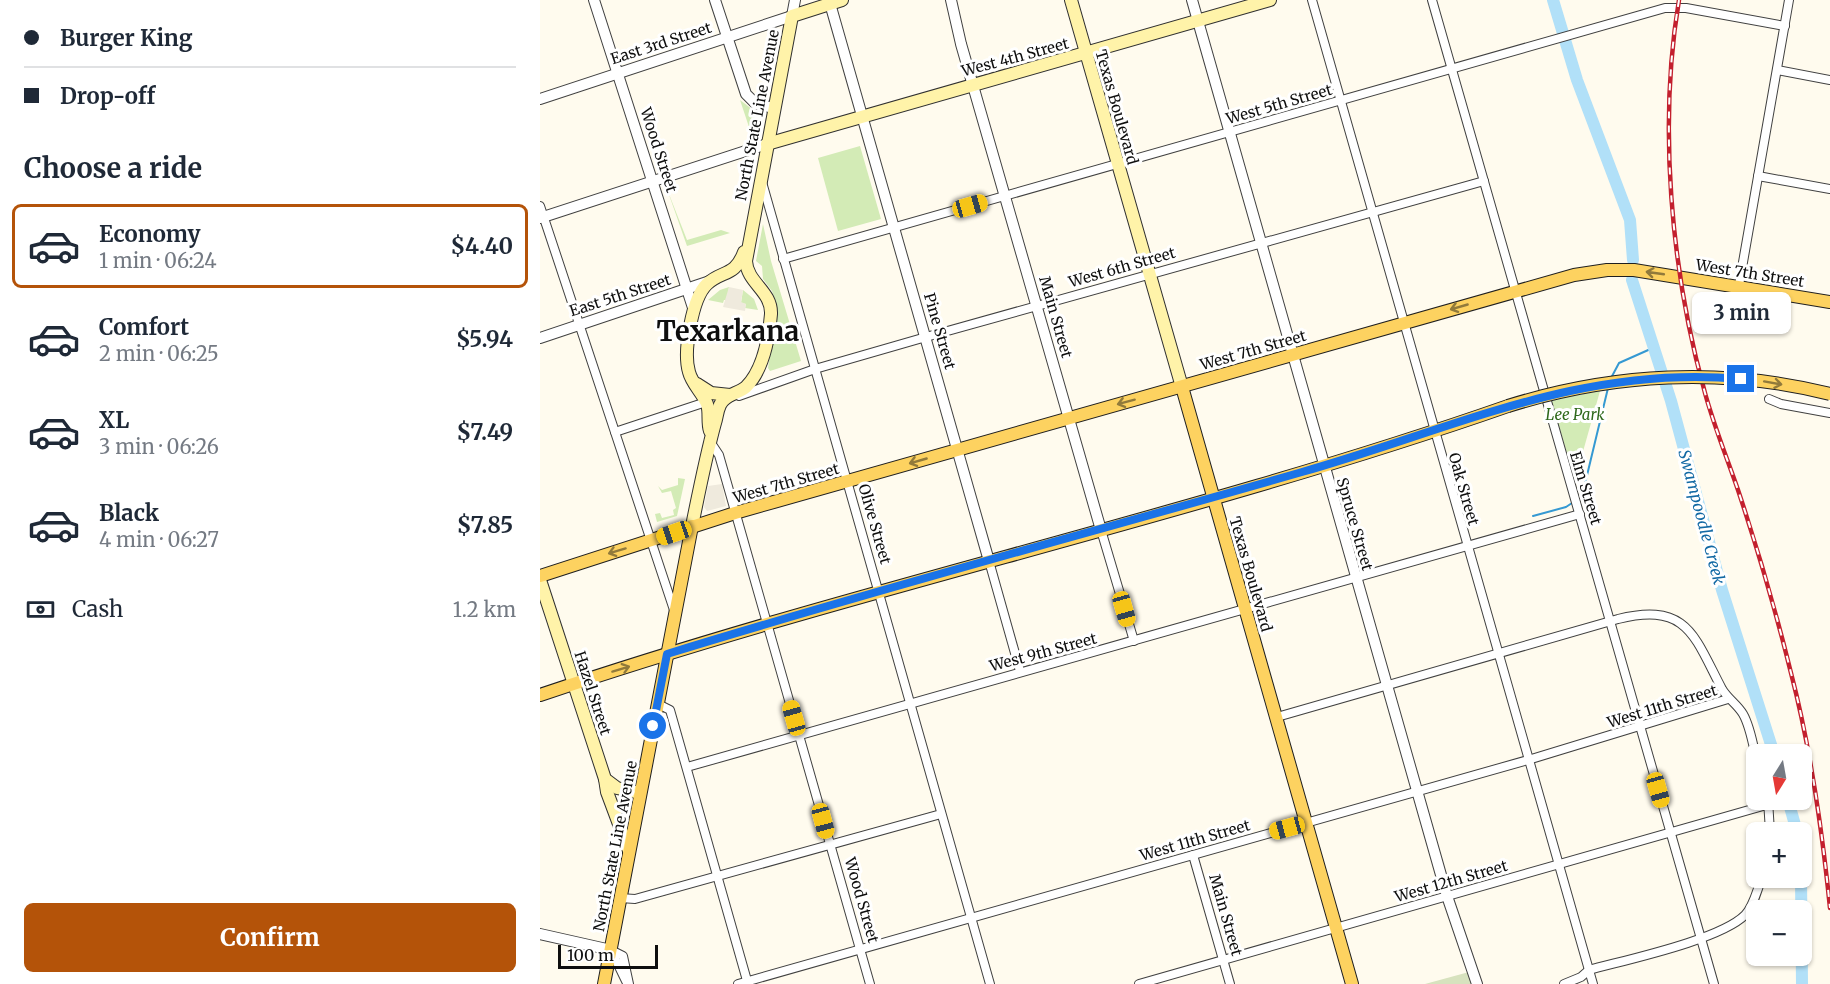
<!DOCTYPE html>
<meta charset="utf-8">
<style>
:root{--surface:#fff;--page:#f6f6f7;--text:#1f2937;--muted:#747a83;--line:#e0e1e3;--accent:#b45309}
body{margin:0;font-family:Merriweather,serif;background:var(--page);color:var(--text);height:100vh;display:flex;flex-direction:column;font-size:22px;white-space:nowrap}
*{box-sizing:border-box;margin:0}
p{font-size:20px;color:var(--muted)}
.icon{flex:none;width:33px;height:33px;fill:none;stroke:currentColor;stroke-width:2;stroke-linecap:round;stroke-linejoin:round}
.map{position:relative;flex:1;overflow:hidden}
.side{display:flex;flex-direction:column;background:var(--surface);width:540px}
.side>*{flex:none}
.top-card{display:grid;align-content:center;height:132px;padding:0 24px;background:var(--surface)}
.needle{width:39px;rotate:191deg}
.buttons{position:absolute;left:1206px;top:744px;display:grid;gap:12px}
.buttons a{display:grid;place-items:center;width:66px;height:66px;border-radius:9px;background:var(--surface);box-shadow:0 2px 4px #0004;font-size:30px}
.scale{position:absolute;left:18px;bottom:15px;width:100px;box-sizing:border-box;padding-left:6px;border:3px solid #0e0e0e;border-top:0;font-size:16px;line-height:21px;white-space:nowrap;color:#0e0e0e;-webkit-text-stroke:4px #fff;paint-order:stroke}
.end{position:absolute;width:27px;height:27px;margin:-14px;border:8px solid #1a73e8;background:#fff;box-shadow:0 0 0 3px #fff}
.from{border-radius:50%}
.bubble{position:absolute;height:42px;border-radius:9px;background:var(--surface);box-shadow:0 2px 4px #0004;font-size:20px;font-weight:700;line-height:42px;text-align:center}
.car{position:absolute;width:18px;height:36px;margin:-18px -9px;border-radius:8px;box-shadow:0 0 4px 2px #0007;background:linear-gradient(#f5c518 24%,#345 0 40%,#f5c518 0 76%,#345 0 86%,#f5c518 0)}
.top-card b{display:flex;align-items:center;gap:21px;height:57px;font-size:22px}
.top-card b+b{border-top:2px solid var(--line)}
.top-card i{width:15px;height:15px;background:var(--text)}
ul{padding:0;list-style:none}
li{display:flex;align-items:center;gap:18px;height:84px;margin:0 12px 9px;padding:0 12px;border:3px solid transparent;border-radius:9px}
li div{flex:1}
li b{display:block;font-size:22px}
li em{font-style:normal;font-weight:700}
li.on{border-color:var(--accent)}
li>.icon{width:54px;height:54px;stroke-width:1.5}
h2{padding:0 24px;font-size:27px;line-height:72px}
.pay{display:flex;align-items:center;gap:15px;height:66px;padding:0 24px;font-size:22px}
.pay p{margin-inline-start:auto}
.primary-button{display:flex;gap:12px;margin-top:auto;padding:12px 24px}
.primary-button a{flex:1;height:69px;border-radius:9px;background:var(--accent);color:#fff;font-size:24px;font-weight:700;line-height:69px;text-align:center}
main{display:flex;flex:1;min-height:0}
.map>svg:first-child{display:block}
</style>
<main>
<section class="side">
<div class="top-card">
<b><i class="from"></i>Burger King</b>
<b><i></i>Drop-off</b>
</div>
<h2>Choose a ride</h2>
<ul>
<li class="on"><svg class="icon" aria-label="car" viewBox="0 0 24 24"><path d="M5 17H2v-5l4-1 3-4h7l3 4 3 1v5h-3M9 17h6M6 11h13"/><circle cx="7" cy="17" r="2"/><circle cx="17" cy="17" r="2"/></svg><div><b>Economy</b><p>1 min · 06:24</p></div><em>$4.40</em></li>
<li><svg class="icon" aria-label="car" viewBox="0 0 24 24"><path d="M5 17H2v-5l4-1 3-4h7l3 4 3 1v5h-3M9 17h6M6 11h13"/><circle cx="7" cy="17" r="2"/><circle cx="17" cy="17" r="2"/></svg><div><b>Comfort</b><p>2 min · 06:25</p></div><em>$5.94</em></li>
<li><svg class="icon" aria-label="car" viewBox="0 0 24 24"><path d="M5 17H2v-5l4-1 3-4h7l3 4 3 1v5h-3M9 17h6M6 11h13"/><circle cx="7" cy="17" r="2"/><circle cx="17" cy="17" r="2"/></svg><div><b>XL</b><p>3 min · 06:26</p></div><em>$7.49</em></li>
<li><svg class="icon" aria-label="car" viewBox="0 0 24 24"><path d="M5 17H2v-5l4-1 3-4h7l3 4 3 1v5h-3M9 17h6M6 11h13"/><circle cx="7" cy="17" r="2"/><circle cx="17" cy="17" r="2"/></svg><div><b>Black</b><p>4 min · 06:27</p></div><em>$7.85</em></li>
</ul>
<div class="pay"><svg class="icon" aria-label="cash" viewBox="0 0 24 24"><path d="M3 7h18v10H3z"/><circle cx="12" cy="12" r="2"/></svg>Cash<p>1.2 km</p></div>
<div class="primary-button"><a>Confirm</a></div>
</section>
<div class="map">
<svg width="1290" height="984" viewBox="0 0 1290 984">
<rect width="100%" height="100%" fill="#fffbee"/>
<g fill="#d3ebb6">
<path d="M 200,100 L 217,113 L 212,136 Z"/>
<path d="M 320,146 L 341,219 L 298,231 L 278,158 Z"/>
<path d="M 127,189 L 147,240 L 181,230 L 190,233 L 147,246 Z"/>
<path d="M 223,224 L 231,261 L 261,361 L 230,371 L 228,368 L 237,307 L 232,291 L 223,279 L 222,266 L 216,261 Z"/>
<path d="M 189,287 L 187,300 L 184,300 L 183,303 L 168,300 L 180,290 Z"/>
<path d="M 203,290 L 214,299 L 218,310 L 205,308 L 206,304 L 201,303 Z"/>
<path d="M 1060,391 L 1035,480 L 1011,400 Z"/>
<path d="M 138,478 L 145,479 L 137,516 L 117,522 L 115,514 L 120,513 L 122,518 L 134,515 L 133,510 L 136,508 L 131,491 L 122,493 L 118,486 L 122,490 L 138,485 Z"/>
</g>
<path fill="#d7e2be" d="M 929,972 L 932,984 L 885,984 Z"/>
<g fill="#efeadd">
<path d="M 189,287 L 203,290 L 201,302 L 206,304 L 205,311 L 183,307 Z"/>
<path d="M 182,484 L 186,506 L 167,511 L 164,507 L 168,486 Z"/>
</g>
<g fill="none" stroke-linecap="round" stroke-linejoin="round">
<g stroke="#3599d2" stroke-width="2">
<path d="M 1070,380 L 1079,363 L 1115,347"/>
<path d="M 1043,492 L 1068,388"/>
<path d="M 993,516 L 1026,507 L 1032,503"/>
</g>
<g stroke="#b1e0f8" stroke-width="12">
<path d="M 1013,0 L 1037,80 L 1090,220 L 1093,260"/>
<path d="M 1092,280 L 1131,401 L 1182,590 L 1234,754"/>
<path d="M 1248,800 L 1257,832"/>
<path d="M 1261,878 L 1262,984"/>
</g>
<g stroke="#414141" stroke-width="10">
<g id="minor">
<path d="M 772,0 L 1053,984"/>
<path d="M 892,0 L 1174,984"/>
<path d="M 1237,70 L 1290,80"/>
<path d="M 1218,176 L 1290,189"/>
<path d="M 222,182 L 450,984"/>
<path d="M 0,206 L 134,610"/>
<path d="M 243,259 L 1125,8 L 1146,8 L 1245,26"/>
<path d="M 1199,285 L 1249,0"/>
<path d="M 199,396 L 275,369 L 386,337 L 944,181"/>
<path d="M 1229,399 L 1241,404 L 1290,413"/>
<path d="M 75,432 L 166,402"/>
<path d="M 169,440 L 179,455 L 330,984"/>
<path d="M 561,530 L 594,641"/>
<path d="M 449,561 L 480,671"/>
<path d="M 118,704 L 130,710 L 208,984"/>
<path d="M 737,717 L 1078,619 C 1148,602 1154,636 1182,689 C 1188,699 1197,704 1203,714 C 1210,726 1213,744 1216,758"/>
<path d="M 147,767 L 1040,514"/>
<path d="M 1228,800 L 1230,832"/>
<path d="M 653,855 L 690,984"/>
<path d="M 80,898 L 95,899 L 401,814"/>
<path d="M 71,950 L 83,956 L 89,984"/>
<path d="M 71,950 L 86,981"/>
<path d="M 198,984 L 988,760 L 1188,699"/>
<path d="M 599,984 L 1230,804"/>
<path d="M 1024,984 L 1041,977 L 1049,970 C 1085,960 1180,940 1205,915 C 1214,906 1217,889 1222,878"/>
</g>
</g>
<g stroke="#414141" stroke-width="12">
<g id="tertiary">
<path d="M 54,0 L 154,311"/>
<path d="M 175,0 L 206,94 L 216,104 L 234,108"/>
<path d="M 289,0 L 449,561"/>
<path d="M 411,0 L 421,44 L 561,530"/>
<path d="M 652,0 L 907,896 L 937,984"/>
<path d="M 0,99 L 252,16 L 255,0"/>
<path d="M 0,218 L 227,144"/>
<path d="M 0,338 L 170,281"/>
<path d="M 0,934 L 71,950"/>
</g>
</g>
<g stroke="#303030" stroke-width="14">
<g id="secondary">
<path d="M 531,0 L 642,387"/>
<path d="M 227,144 L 730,0"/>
<path d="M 157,384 L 171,393 L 190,395"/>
<path d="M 170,431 C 167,422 170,412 167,404 C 162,392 152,384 149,372 C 143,352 152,298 167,284 C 182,270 195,277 204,252"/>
<path d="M 152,526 C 159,491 166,456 175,423 C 177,417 177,411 180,405 C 185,394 198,394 206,387 C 223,370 229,337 231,314 C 232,291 207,283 206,261 L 252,16 L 302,0"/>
<path d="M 0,580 L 65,779 L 77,788 L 100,793"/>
<path d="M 65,779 L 67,792 L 89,851"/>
</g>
</g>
<g stroke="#1f1f1f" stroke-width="14">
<g id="primary">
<path d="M 642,387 L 812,984"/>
<path d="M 0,576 L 195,513 L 1034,275 L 1067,270 L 1094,270 L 1290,302"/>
<path d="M 0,695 C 319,587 650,517 968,406"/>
<path d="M 64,984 L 152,526"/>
</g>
</g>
<use href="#minor" stroke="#fff" stroke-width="8"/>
<use href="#tertiary" stroke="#fff" stroke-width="10"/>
<use href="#secondary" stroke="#fff3a9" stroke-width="12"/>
<use href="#primary" stroke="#fdd260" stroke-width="12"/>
<g stroke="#c3202e" stroke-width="4.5">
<path id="rail" d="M 1139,0 C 1118,125 1131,271 1165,393 C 1174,426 1187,458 1198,490 C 1218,550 1236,612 1251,673 C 1271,750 1282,829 1290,908"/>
</g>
<use href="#rail" stroke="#fff" stroke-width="2" stroke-dasharray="7" stroke-linecap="butt"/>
<g stroke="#1f1f1f" stroke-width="14" stroke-linecap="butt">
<path id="primary-bridge" d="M 968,406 C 1073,373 1183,367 1290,394"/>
</g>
<use href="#primary-bridge" stroke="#fdd260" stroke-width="12"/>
</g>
<defs><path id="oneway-shaft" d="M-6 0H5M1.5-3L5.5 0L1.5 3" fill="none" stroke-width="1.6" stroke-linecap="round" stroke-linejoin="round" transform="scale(1.5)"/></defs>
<g stroke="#917a3b">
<use href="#oneway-shaft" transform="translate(1115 273) rotate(-172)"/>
<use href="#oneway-shaft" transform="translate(919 307) rotate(164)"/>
<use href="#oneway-shaft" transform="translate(1233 383) rotate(10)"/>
<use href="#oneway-shaft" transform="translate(586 402) rotate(165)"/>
<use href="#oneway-shaft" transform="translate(378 461) rotate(164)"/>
<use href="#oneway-shaft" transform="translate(77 551) rotate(163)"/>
<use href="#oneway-shaft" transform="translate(81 669) rotate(-17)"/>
</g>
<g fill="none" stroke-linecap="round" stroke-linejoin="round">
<path stroke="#1a73e8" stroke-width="8" d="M 113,726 L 127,654 C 337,589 550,533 762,472 C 911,430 1041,364 1201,379"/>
</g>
<g text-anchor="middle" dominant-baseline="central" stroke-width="6" stroke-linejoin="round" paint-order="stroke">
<g font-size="15" fill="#0e0e0e" stroke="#fff">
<text transform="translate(121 43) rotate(-18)">East 3rd Street</text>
<text transform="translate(475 57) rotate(-15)">West 4th Street</text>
<text transform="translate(739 104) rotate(-16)">West 5th Street</text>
<text transform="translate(577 107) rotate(74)">Texas Boulevard</text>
<text transform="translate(217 115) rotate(-79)">North State Line Avenue</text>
<text transform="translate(119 150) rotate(72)">Wood Street</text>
<text transform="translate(582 267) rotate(-16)">West 6th Street</text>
<text transform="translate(1210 273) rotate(9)">West 7th Street</text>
<text transform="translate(80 295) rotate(-18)">East 5th Street</text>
<text transform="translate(516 317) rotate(74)">Main Street</text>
<text transform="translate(400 331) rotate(74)">Pine Street</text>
<text transform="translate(713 350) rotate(-16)">West 7th Street</text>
<text transform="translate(246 483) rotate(-16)">West 7th Street</text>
<text transform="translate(1046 488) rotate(73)">Elm Street</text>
<text transform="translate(924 489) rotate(74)">Oak Street</text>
<text transform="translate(335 524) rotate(74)">Olive Street</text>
<text transform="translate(815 524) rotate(74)">Spruce Street</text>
<text transform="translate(711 574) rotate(74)">Texas Boulevard</text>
<text transform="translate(503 652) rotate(-15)">West 9th Street</text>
<text transform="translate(53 693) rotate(72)">Hazel Street</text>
<text transform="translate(1122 706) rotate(-17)">West 11th Street</text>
<text transform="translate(655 840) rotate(-16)">West 11th Street</text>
<text transform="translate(75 846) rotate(-79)">North State Line Avenue</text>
<text transform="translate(911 881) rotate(-16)">West 12th Street</text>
<text transform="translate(322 900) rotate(74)">Wood Street</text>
<text transform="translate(686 915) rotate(74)">Main Street</text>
</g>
<g font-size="15" font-style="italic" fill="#2e681b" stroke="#fff">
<text x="1035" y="414">Lee Park</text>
</g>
<g font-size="16" font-style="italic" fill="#1269a4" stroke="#fff">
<text transform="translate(1162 517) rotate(75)">Swampoodle Creek</text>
</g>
<g font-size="27" font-weight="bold" fill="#0e0e0e" stroke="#fff">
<text x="188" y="331">Texarkana</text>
</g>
</g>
</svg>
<div class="buttons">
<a><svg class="needle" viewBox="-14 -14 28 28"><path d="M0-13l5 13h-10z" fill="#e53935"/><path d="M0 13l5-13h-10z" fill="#747a83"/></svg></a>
<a>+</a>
<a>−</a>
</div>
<div class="scale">100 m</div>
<i class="end from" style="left:113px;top:726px"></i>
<i class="end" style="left:1201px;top:379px"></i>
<div class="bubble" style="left:1152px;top:292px;width:99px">3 min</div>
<i class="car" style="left:430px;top:206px;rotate:74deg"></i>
<i class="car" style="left:134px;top:533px;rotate:251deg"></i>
<i class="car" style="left:584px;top:609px;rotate:164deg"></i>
<i class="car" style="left:254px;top:718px;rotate:344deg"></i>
<i class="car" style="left:1118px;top:790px;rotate:164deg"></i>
<i class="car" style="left:283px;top:821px;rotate:165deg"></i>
<i class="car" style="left:747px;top:828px;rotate:255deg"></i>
</div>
</main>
